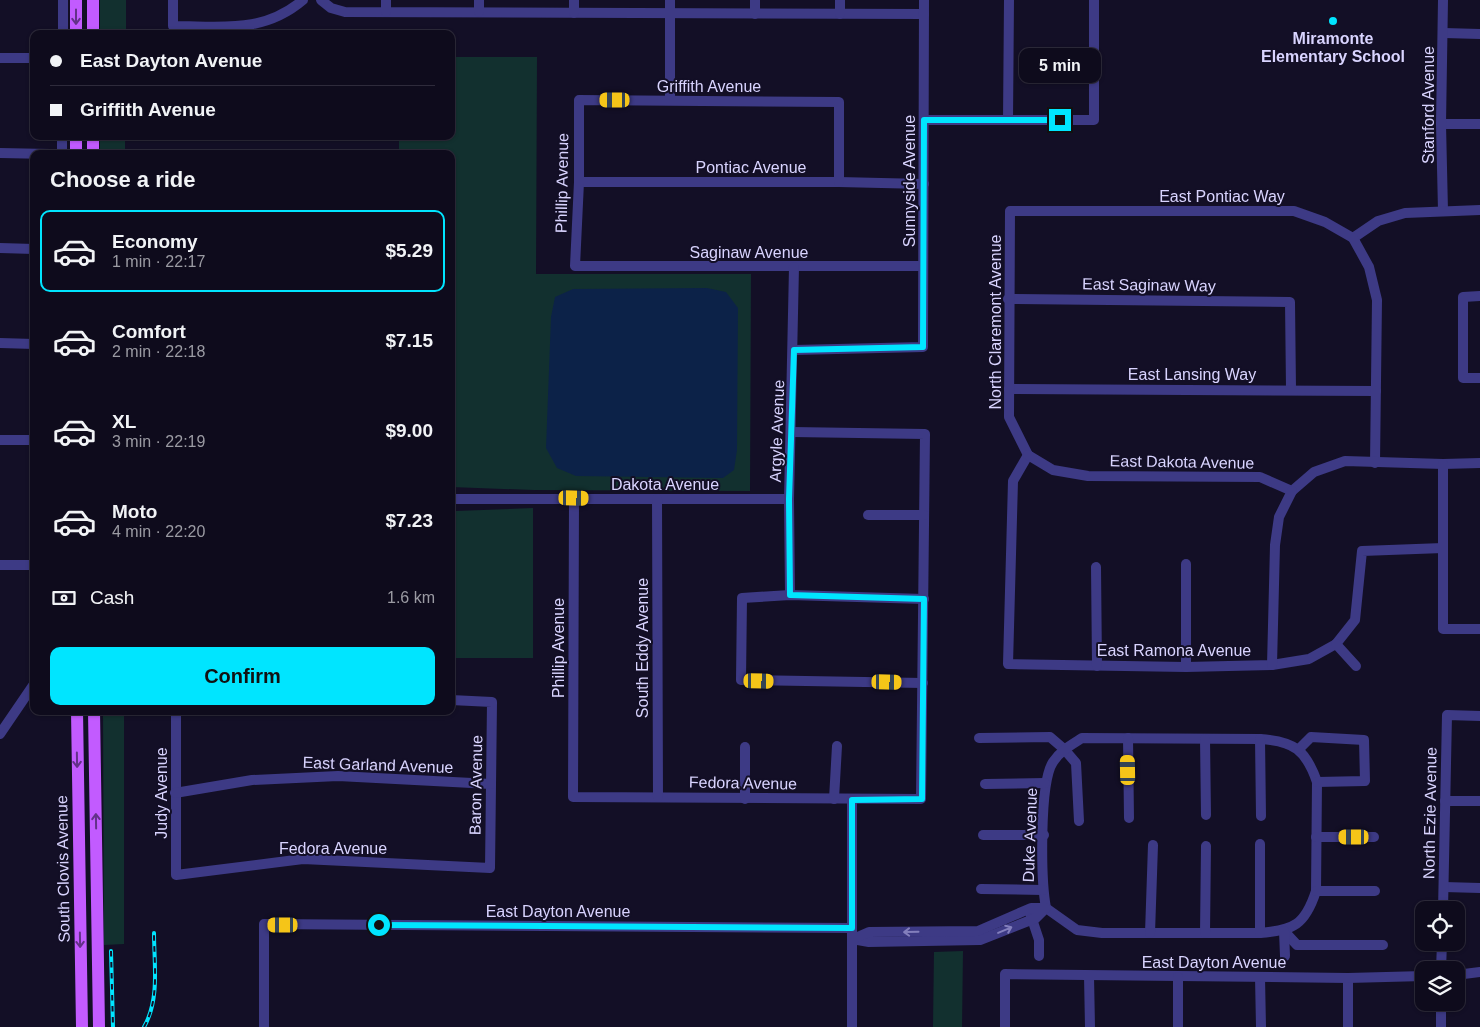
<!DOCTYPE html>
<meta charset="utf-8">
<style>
:root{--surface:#0e0b1c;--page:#171425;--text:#f1f3f6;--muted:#9b9ba3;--line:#2e2b3b;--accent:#00e5ff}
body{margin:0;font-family:Helvetica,sans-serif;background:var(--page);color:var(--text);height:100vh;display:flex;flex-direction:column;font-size:19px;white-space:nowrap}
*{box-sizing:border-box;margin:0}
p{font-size:16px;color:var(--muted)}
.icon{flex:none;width:28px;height:28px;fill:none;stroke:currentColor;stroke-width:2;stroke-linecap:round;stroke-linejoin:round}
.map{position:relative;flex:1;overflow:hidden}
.details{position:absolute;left:30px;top:150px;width:425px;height:565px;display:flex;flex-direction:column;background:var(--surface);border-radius:10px;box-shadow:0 1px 4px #0004,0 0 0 1px var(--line)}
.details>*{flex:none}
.hud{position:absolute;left:30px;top:30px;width:425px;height:110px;border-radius:10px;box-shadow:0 1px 4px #0004,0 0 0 1px var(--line);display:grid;align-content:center;height:110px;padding:0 20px;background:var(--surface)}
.tools{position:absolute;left:1415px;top:901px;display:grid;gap:10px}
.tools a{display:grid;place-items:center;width:50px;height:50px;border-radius:10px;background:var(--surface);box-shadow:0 1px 4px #0004,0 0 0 1px var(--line);font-size:25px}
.end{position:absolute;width:22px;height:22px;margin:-11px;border:6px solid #00e5ff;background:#111;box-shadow:0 0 0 2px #111}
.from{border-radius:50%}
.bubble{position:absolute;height:35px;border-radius:10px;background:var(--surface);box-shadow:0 1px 4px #0004,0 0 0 1px var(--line);font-size:16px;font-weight:700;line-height:35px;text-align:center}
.car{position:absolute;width:15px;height:30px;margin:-15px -8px;border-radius:6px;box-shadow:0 0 4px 1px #0007;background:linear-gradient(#f5c518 24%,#345 0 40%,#f5c518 0 76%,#345 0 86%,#f5c518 0)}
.hud b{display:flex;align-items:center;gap:18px;height:48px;font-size:19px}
.hud b+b{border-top:1px solid var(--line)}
.hud i{width:12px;height:12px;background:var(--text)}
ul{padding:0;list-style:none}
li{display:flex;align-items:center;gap:15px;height:82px;margin:0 10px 8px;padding:0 10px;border:2px solid transparent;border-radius:10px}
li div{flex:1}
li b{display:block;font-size:19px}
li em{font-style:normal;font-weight:700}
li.current{border-color:var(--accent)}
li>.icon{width:45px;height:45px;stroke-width:1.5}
h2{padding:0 20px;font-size:22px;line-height:60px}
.pay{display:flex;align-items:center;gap:12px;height:55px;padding:0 20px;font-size:19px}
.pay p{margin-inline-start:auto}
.action{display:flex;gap:10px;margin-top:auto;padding:10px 20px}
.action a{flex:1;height:58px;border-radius:10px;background:var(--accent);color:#111;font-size:20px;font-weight:700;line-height:58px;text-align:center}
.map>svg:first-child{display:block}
</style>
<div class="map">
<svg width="1480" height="1027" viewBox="0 0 1480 1027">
<rect width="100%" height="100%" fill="#130f26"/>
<g fill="#12302f">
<rect x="100" y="0" width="26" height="34"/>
<path d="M 451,57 L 537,57 L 536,274 L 751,274 L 750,491 L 534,490 L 451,487 L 451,154 L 399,154 L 399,136 L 451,136 Z"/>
<rect x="100" y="136" width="25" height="18"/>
<path d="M 533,508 L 533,658 L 451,658 L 452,514 L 456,511 Z"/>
<path d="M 103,711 L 124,711 L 124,944 L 104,945 Z"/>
<path d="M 963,951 L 962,1027 L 933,1027 L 934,952 Z"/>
</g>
<path fill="#0c2248" d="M 707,288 L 726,292 L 738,308 L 737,450 L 734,470 L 723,478 L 576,476 L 557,468 L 546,448 L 551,317 L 555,297 L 573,289 Z"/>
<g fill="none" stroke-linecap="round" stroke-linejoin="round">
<g stroke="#3d3a85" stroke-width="10">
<path d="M 173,0 L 173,26 C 222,26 263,34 303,0"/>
<path d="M 321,0 L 331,8 L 345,12 L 924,14"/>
<path d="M 386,0 L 386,12"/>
<path d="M 479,0 L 479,12"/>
<path d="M 670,0 L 670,100"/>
<path d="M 574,13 L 574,0"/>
<path d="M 755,14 L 755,0"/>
<path d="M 840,14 L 840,0"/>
<path d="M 1444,33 L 1480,34"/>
<path d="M 63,34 L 63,0"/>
<path d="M 0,58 L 34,58"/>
<path d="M 924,120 L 1094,120 L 1094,0"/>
<path d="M 1008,120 L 1009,0"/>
<path d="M 1441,124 L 1480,124"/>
<path d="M 0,153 L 50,154"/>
<path d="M 62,154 L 62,136"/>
<path d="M 579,182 L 839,182 L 924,184"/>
<path d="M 839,182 L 839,102 L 579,100 L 579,182 L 575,266 L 923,266"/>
<path d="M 1443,211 L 1441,124 L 1443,0"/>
<path d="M 1353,238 L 1378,221 L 1405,213 L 1480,210"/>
<path d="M 0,248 L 34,249"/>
<path d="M 1480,296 L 1463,297 L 1463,378 L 1480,378"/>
<path d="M 1008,299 L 1290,302 L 1291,389"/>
<path d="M 0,343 L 34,344"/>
<path d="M 794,350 L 923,347 L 924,0"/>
<path d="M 1009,389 L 1376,391"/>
<path d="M 0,440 L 34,440"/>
<path d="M 1028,455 L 1009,417 L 1010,211 L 1294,211 L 1325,222 L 1353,238 L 1369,267 L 1377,300 L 1375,463"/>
<path d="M 1028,455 L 1013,481 L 1008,664 L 1186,667 L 1272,665 L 1309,659 L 1336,644 L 1355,620 L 1362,551 L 1443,548"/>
<path d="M 1028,455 L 1053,470 L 1088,476 L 1260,477 L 1292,491 L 1314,472 L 1345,461 L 1443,464 L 1480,463"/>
<path d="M 1443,464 L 1443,629 L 1480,629"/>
<path d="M 451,499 L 789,499"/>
<path d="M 574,499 L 573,797 L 921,799 L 925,434 L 792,432"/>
<path d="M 657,499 L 658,797"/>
<path d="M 868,515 L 924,515"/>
<path d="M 0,565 L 34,565"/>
<path d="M 1096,567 L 1097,666"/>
<path d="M 790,595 L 789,499 L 794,267"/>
<path d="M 1336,644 L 1356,666"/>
<path d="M 1272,665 L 1275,545 L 1279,517 L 1292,491"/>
<path d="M 1186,667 L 1186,564"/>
<path d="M 923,683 L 741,680 L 742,598 L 790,595 L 924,599"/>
<path d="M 176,711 L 176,875 L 303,859 L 490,868 L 492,702 L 451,700"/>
<path d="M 0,734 L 34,684"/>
<path d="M 979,738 L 1050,737 L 1064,749 L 1076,763 L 1079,821"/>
<path d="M 1082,738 L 1260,739 C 1294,741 1306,750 1317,782 L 1316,891 C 1305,925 1294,930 1260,933 L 1102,933 L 1077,930 L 1046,908 C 1041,881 1039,783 1053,762 C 1060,751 1071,745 1082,738 Z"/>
<path d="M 1128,738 L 1129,818"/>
<path d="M 1205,739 L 1206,815"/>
<path d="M 1260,739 L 1261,816"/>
<path d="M 745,747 L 745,799"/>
<path d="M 1299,749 L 1311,737 L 1364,740 L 1365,781 L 1317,782"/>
<path d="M 985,784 L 1045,783"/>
<path d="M 175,793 L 252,780 L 338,776 L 491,784"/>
<path d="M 834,799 L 837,746"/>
<path d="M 1445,801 L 1480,801"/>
<path d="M 983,835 L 1044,835"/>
<path d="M 1316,837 L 1374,837"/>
<path d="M 1260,844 L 1260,933"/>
<path d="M 1444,887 L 1480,888"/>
<path d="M 981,889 L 1043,890"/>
<path d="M 1316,891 L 1375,891"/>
<path d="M 1443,910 L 1447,715 L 1480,716"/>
<path d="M 1030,913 L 1039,940 L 1039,956"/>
<path d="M 1284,931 L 1297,945 L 1383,945"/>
<path d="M 1284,931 L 1285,956"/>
<path d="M 1150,933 L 1153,845"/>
<path d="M 1205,933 L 1206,846"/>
<path d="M 852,939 L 869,942 L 980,940 L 1036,918 L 1046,908"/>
<path d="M 853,939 L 869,932 L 978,931 L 1031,908 L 1046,908"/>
<path d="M 1441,970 L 1442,942"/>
<path d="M 1456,975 L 1480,972"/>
<path d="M 1089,976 L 1090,1027"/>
<path d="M 1260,977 L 1261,1027"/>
<path d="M 1348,978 L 1348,1027"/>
<path d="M 1441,1002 L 1441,1027"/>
<path d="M 264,1027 L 264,924 L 852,928"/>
<path d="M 852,1027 L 852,800"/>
<path d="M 1005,1027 L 1005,974 L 1348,978 L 1424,976"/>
<path d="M 1178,1027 L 1178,977"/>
</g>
<g stroke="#c25bff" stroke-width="12">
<path d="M 93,0 L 93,34"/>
<path d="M 76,34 L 76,0"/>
<path d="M 76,136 L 76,154"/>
<path d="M 93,136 L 93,154"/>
<path d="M 77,711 L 82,1027"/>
<path d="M 94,711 L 99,1027"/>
</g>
<g stroke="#00e5ff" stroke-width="4">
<g id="rail">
<path d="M 111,951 L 113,1027"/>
<path d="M 144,1027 C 160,999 154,964 154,933"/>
</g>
</g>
<use href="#rail" stroke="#130f26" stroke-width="2" stroke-dasharray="5.5" stroke-linecap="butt"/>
</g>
<defs><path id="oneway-shaft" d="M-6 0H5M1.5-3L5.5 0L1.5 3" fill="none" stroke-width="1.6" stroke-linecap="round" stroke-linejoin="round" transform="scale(1.25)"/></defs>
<g stroke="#623188">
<use href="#oneway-shaft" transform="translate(76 17) rotate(90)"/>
<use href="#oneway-shaft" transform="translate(77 760) rotate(89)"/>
<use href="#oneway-shaft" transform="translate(96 821) rotate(-91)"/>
<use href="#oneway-shaft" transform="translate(80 940) rotate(89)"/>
</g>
<g stroke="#837fbc">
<use href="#oneway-shaft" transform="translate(1005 930) rotate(-23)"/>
<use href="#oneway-shaft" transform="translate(911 932) rotate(179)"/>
</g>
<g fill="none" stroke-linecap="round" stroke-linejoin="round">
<path stroke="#00e5ff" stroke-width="6" d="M 379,925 L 852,928 L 852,800 L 922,799 L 924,599 L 790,595 L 789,499 L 794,350 L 923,347 L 924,120 L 1060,120"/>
</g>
<circle fill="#00e5ff" stroke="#130f26" stroke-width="2" cx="1333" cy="21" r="5"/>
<g text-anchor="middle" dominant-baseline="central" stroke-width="4" stroke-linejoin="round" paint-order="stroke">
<g font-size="16" font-weight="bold" fill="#d9d4ff" stroke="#130f26">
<text x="1333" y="38">Miramonte<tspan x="1333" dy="18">Elementary School</tspan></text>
</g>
<g font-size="16" fill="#d9d4ff" stroke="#130f26">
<text x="709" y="86">Griffith Avenue</text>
<text transform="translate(1428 105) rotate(-90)">Stanford Avenue</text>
<text x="751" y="167">Pontiac Avenue</text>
<text transform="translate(909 181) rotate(-90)">Sunnyside Avenue</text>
<text transform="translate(562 183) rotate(-89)">Phillip Avenue</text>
<text x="1222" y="196">East Pontiac Way</text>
<text x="749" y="252">Saginaw Avenue</text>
<text transform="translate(1149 285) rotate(1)">East Saginaw Way</text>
<text transform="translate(995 322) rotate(-90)">North Claremont Avenue</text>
<text x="1192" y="374">East Lansing Way</text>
<text transform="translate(777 431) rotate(-88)">Argyle Avenue</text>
<text transform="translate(1182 462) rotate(1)">East Dakota Avenue</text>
<text x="665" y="484">Dakota Avenue</text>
<text transform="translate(558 648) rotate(-90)">Phillip Avenue</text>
<text transform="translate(642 648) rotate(-90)">South Eddy Avenue</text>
<text x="1174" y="650">East Ramona Avenue</text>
<text transform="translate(378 765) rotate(2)">East Garland Avenue</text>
<text transform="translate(743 783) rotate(1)">Fedora Avenue</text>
<text transform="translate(476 785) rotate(-89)">Baron Avenue</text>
<text transform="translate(161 793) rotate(-90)">Judy Avenue</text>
<text transform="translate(1430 813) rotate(-89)">North Ezie Avenue</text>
<text transform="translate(1030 835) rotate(-88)">Duke Avenue</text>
<text x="333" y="848">Fedora Avenue</text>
<text transform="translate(63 869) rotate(-91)">South Clovis Avenue</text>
<text x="558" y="911">East Dayton Avenue</text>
<text x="1214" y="962">East Dayton Avenue</text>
</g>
</g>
</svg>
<div class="tools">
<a><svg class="icon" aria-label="locate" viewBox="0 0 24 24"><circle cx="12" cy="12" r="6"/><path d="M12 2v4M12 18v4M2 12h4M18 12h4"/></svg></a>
<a><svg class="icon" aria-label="layers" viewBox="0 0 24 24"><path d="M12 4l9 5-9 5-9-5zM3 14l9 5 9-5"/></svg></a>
</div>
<i class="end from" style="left:379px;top:925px"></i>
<i class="end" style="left:1060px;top:120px"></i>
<div class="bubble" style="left:1019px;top:48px;width:82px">5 min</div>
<i class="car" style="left:615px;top:100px;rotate:270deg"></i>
<i class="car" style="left:574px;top:498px;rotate:91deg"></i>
<i class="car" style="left:759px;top:681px;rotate:91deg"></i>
<i class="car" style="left:887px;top:682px;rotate:91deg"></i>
<i class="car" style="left:1128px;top:770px;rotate:359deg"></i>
<i class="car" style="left:1354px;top:837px;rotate:270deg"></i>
<i class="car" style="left:283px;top:925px;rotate:270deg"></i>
<div class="hud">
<b><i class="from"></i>East Dayton Avenue</b>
<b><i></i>Griffith Avenue</b>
</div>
<section class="details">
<h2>Choose a ride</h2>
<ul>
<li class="current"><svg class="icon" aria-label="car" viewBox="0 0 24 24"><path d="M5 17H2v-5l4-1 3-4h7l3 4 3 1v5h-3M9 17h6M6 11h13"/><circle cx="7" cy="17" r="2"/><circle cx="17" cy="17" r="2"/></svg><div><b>Economy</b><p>1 min · 22:17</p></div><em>$5.29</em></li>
<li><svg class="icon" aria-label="car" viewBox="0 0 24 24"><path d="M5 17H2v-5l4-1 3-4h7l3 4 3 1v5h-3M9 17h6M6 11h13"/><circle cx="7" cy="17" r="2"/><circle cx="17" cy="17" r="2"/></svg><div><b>Comfort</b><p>2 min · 22:18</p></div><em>$7.15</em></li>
<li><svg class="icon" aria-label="car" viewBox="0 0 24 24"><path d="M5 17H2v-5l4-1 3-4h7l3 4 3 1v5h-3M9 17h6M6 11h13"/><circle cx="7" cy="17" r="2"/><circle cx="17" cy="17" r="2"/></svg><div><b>XL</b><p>3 min · 22:19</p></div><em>$9.00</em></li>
<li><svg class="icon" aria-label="car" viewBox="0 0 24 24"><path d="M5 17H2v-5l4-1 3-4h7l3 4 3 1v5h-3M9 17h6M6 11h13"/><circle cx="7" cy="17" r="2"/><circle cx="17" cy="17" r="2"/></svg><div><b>Moto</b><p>4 min · 22:20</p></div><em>$7.23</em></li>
</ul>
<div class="pay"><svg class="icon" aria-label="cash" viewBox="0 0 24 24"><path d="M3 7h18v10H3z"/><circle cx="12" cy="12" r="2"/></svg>Cash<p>1.6 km</p></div>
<div class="action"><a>Confirm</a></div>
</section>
</div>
